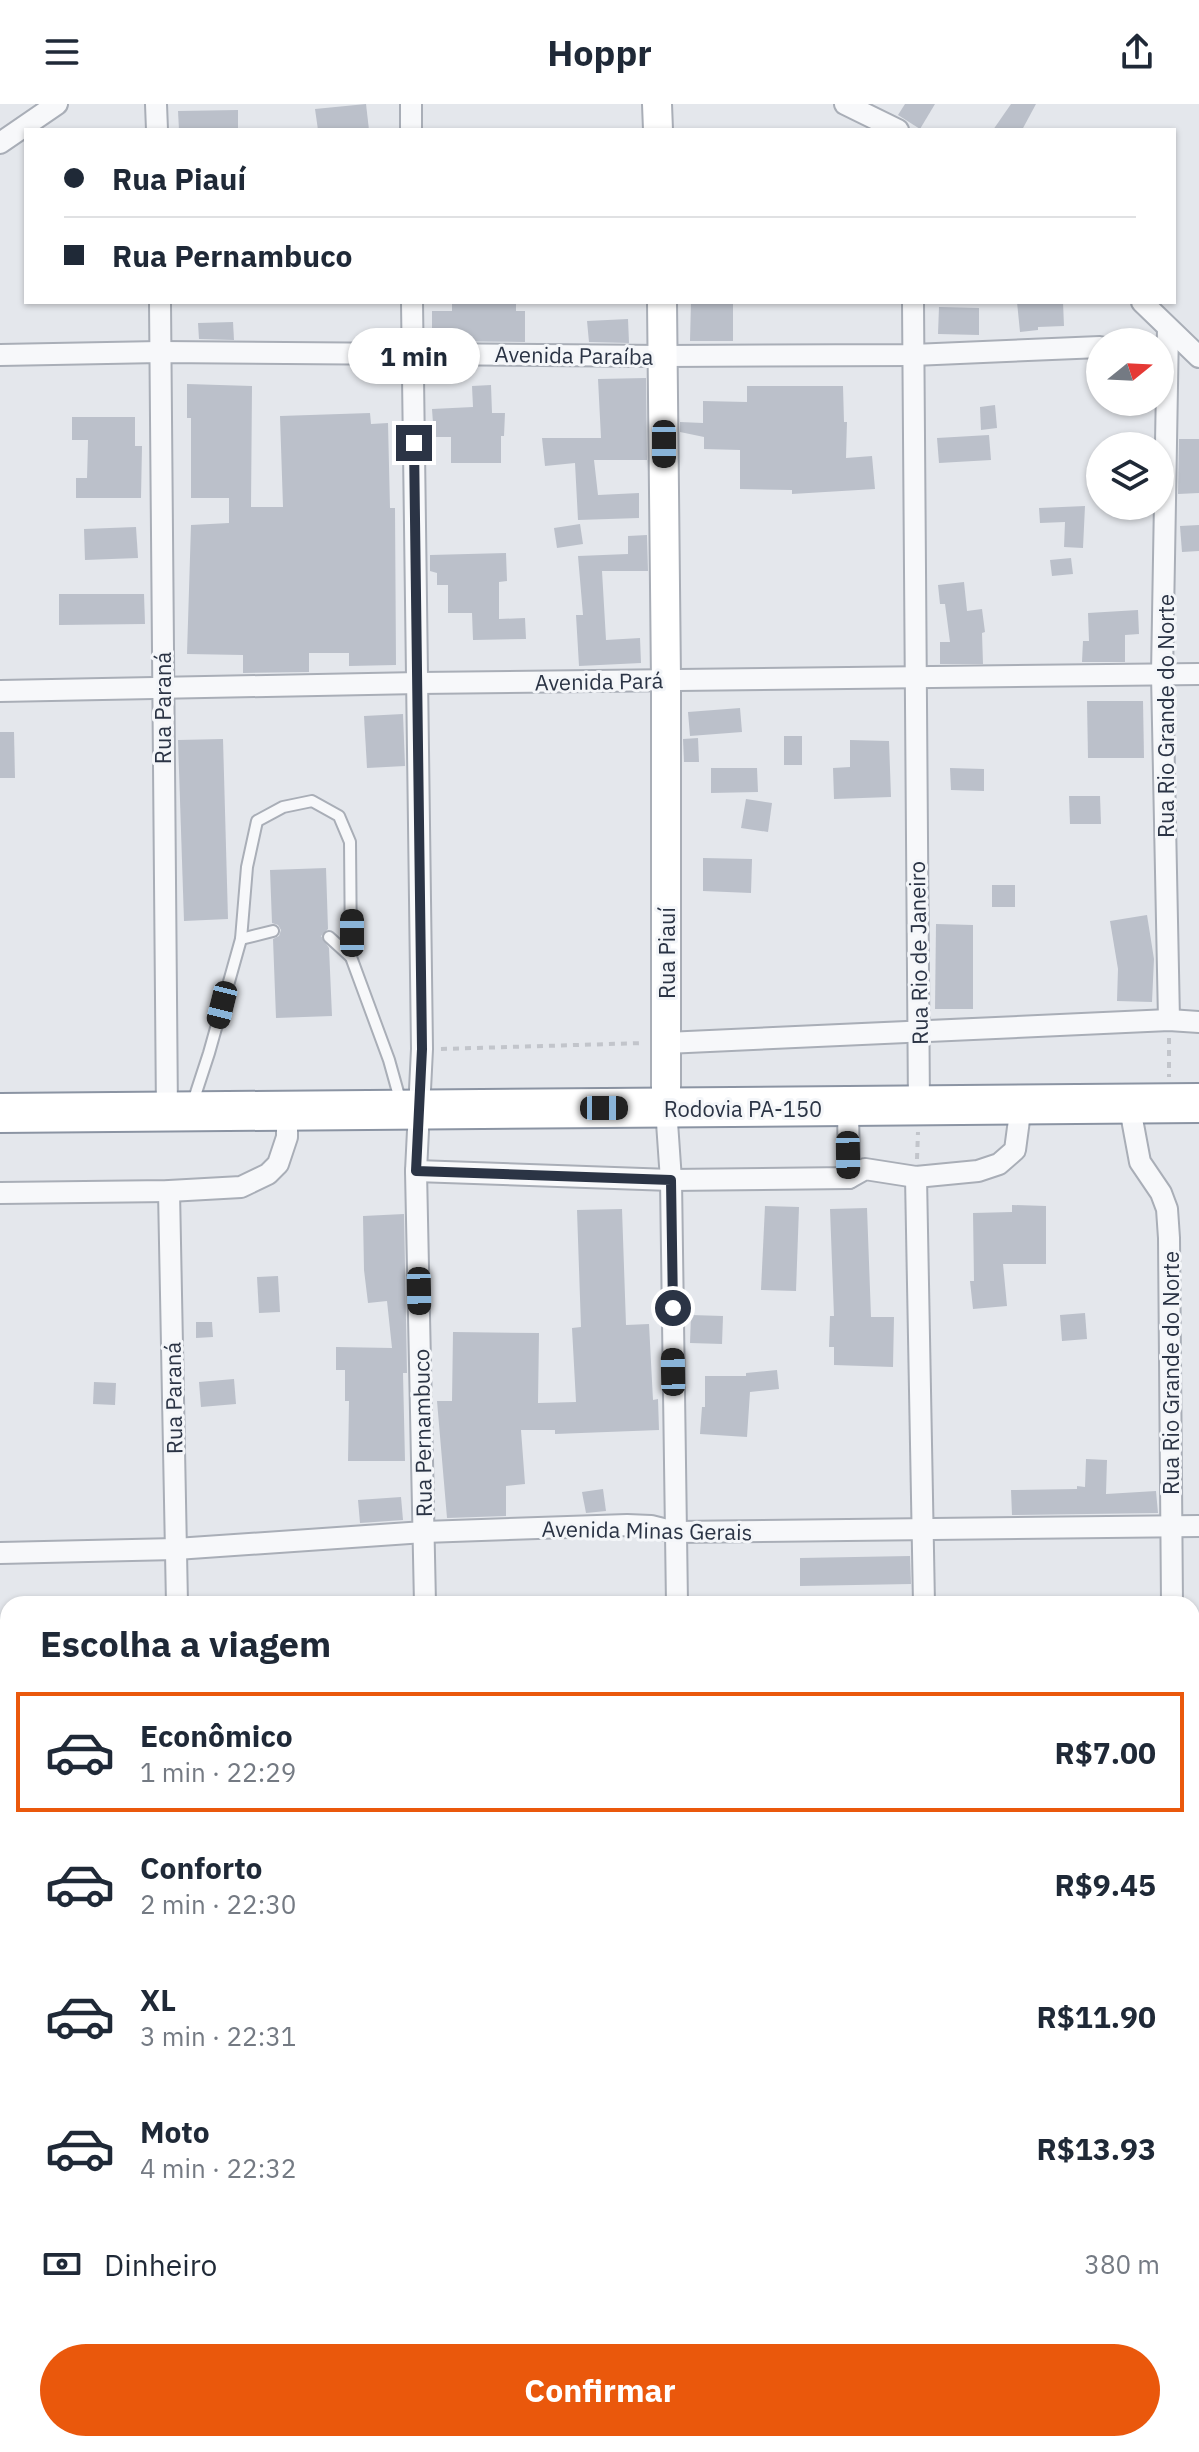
<!DOCTYPE html>
<html lang="pt">
<meta charset="utf-8">
<style>
:root{--surface:#fff;--page:#f6f6f7;--text:#1f2937;--muted:#747a83;--line:#e0e1e3;--accent:#ea580c}
body{margin:0;font-family:"IBM Plex Sans",sans-serif;background:var(--page);color:var(--text);height:100vh;display:flex;flex-direction:column;font-size:30px;white-space:nowrap}
*{box-sizing:border-box;margin:0}
p{font-size:26px;color:var(--muted)}
.icon{flex:none;width:44px;height:44px;fill:none;stroke:currentColor;stroke-width:2;stroke-linecap:round;stroke-linejoin:round}
.map{position:relative;flex:1;overflow:hidden}
.side{position:absolute;left:0px;top:1492px;width:1200px;height:856px;display:flex;flex-direction:column;background:var(--surface);border-radius:24px 24px 0 0;box-shadow:0 2px 6px #0004}
.side>*{flex:none}
.hud{position:absolute;left:24px;top:24px;width:1152px;height:176px;border-radius:0px;box-shadow:0 2px 6px #0004;display:grid;align-content:center;height:176px;padding:0 40px;background:var(--surface)}
.needle{width:52px;rotate:72deg}
.controls{position:absolute;left:1086px;top:224px;display:grid;gap:16px}
.controls a{display:grid;place-items:center;width:88px;height:88px;border-radius:50%;background:var(--surface);box-shadow:0 2px 6px #0004;font-size:40px}
.end{position:absolute;width:36px;height:36px;margin:-18px;border:10px solid #2b3445;background:#fff;box-shadow:0 0 0 4px #fff}
.from{border-radius:50%}
.bubble{position:absolute;height:56px;border-radius:28px;background:var(--surface);box-shadow:0 2px 6px #0004;font-size:26px;font-weight:800;line-height:56px;text-align:center}
.car{position:absolute;width:24px;height:48px;margin:-24px -12px;border-radius:10px;box-shadow:0 0 6px 2px #0007;background:linear-gradient(#222 24%,#8ab4d8 0 40%,#222 0 76%,#8ab4d8 0 86%,#222 0)}
.hud b{display:flex;align-items:center;gap:28px;height:76px;font-size:30px}
.hud b+b{border-top:2px solid var(--line)}
.hud i{width:20px;height:20px;background:var(--text)}
ul{padding:0;list-style:none}
li{display:flex;align-items:center;gap:24px;height:120px;margin:0 16px 12px;padding:0 24px;border:4px solid transparent;border-radius:0px}
li div{flex:1}
li b{display:block;font-size:30px}
li em{font-style:normal;font-weight:800}
li.on{border-color:var(--accent)}
li>.icon{width:72px;height:72px;stroke-width:1.5}
h2{padding:0 40px;font-size:36px;line-height:96px}
.pay{display:flex;align-items:center;gap:20px;height:88px;padding:0 40px;font-size:30px}
.pay p{margin-inline-start:auto}
.button{display:flex;gap:16px;margin-top:auto;padding:16px 40px}
.button a{flex:1;height:92px;border-radius:48px;background:var(--accent);color:#fff;font-size:32px;font-weight:800;line-height:92px;text-align:center}
header{display:flex;justify-content:space-between;align-items:center;height:104px;padding:0 40px;background:var(--surface);font-size:36px;font-weight:800}
.map>svg:first-child{display:block}
</style>
<header><svg class="icon" aria-label="menu" viewBox="0 0 24 24"><path d="M4 6h16M4 12h16M4 18h16"/></svg>Hoppr<svg class="icon" aria-label="share" viewBox="0 0 24 24"><path d="M12 15V3M7 8l5-5 5 5M5 13v7h14v-7"/></svg></header>
<div class="map">
<svg width="1199" height="2348" viewBox="0 0 1199 2348">
<rect width="100%" height="100%" fill="#e4e7ec"/>
<g fill="#bbc0ca">
<path d="M 366,0 L 369,26 L 318,26 L 315,5 Z"/>
<path d="M 905,0 L 935,0 L 920,25 L 898,11 Z"/>
<path d="M 1011,0 L 1036,0 L 1022,26 L 993,26 Z"/>
<path d="M 238,6 L 238,26 L 179,26 L 178,7 Z"/>
<path d="M 452,198 L 516,198 L 516,207 L 525,207 L 525,238 L 432,237 L 432,207 L 452,207 Z"/>
<path d="M 691,198 L 733,198 L 733,237 L 690,237 Z"/>
<path d="M 1017,198 L 1063,198 L 1064,222 L 1038,223 L 1038,226 L 1020,228 Z"/>
<path d="M 939,203 L 979,204 L 979,231 L 938,230 Z"/>
<path d="M 628,215 L 629,239 L 589,238 L 587,217 Z"/>
<path d="M 233,218 L 234,236 L 199,235 L 198,219 Z"/>
<path d="M 646,274 L 647,356 L 594,356 L 598,391 L 639,389 L 639,414 L 578,416 L 575,359 L 545,362 L 542,334 L 601,334 L 598,275 Z"/>
<path d="M 187,280 L 252,282 L 251,403 L 283,403 L 280,312 L 370,309 L 371,320 L 388,319 L 390,404 L 395,404 L 396,561 L 349,562 L 349,549 L 309,549 L 309,568 L 243,569 L 243,551 L 187,550 L 191,421 L 229,419 L 229,394 L 191,394 L 191,314 L 187,314 Z"/>
<path d="M 491,281 L 492,309 L 505,309 L 504,332 L 501,332 L 501,359 L 451,359 L 451,333 L 434,333 L 432,305 L 473,303 L 472,282 Z"/>
<path d="M 747,282 L 843,282 L 844,318 L 847,318 L 846,354 L 872,352 L 875,385 L 792,390 L 792,386 L 740,385 L 740,346 L 704,345 L 704,333 L 680,328 L 680,318 L 703,319 L 703,297 L 747,298 Z"/>
<path d="M 995,301 L 997,324 L 981,326 L 980,303 Z"/>
<path d="M 72,313 L 135,313 L 135,342 L 142,342 L 141,394 L 76,394 L 76,374 L 87,374 L 88,336 L 72,336 Z"/>
<path d="M 989,331 L 991,356 L 939,359 L 937,334 Z"/>
<path d="M 1179,335 L 1199,335 L 1199,389 L 1178,390 Z"/>
<path d="M 1085,402 L 1083,444 L 1064,443 L 1065,418 L 1040,419 L 1039,404 Z"/>
<path d="M 580,420 L 583,440 L 557,444 L 554,424 Z"/>
<path d="M 1199,421 L 1199,447 L 1182,448 L 1180,422 Z"/>
<path d="M 136,423 L 138,454 L 85,456 L 84,425 Z"/>
<path d="M 647,431 L 648,467 L 602,467 L 606,536 L 640,534 L 641,559 L 579,562 L 576,511 L 583,511 L 578,452 L 628,450 L 628,432 Z"/>
<path d="M 506,449 L 507,477 L 499,478 L 499,515 L 525,514 L 526,535 L 473,536 L 472,509 L 448,509 L 448,481 L 437,481 L 437,469 L 430,467 L 430,451 Z"/>
<path d="M 1071,454 L 1073,470 L 1052,472 L 1050,456 Z"/>
<path d="M 964,478 L 967,507 L 982,505 L 985,528 L 982,529 L 983,560 L 940,560 L 940,538 L 950,538 L 945,500 L 940,500 L 938,481 Z"/>
<path d="M 59,490 L 144,490 L 145,520 L 59,521 Z"/>
<path d="M 1138,506 L 1139,530 L 1125,531 L 1125,558 L 1082,558 L 1083,537 L 1089,537 L 1088,509 Z"/>
<path d="M 1087,597 L 1143,597 L 1144,654 L 1088,654 Z"/>
<path d="M 740,604 L 742,628 L 690,632 L 688,608 Z"/>
<path d="M 403,610 L 405,662 L 367,664 L 364,612 Z"/>
<path d="M 0,628 L 14,628 L 15,674 L 0,674 Z"/>
<rect x="784" y="632" width="18" height="29"/>
<path d="M 698,634 L 699,658 L 684,658 L 683,635 Z"/>
<path d="M 223,635 L 228,815 L 184,817 L 178,636 Z"/>
<path d="M 850,636 L 889,637 L 891,693 L 834,695 L 833,664 L 850,663 Z"/>
<path d="M 711,664 L 757,664 L 758,688 L 711,689 Z"/>
<path d="M 950,664 L 984,665 L 984,687 L 951,686 Z"/>
<path d="M 1069,692 L 1100,692 L 1101,720 L 1070,720 Z"/>
<path d="M 746,695 L 772,699 L 768,728 L 741,724 Z"/>
<path d="M 703,754 L 752,755 L 751,789 L 703,787 Z"/>
<path d="M 326,764 L 328,825 L 321,832 L 329,844 L 332,912 L 276,914 L 273,835 L 279,832 L 281,826 L 278,821 L 272,819 L 270,766 Z"/>
<rect x="992" y="781" width="23" height="22"/>
<path d="M 1147,811 L 1154,855 L 1152,898 L 1117,897 L 1118,865 L 1110,817 Z"/>
<path d="M 936,820 L 973,821 L 973,905 L 935,905 Z"/>
<path d="M 1012,1101 L 1046,1102 L 1046,1160 L 1003,1160 L 1007,1202 L 973,1205 L 970,1177 L 974,1177 L 973,1109 L 1012,1108 Z"/>
<path d="M 765,1102 L 799,1103 L 796,1187 L 761,1186 Z"/>
<path d="M 867,1104 L 871,1213 L 894,1213 L 893,1263 L 834,1261 L 834,1243 L 829,1243 L 830,1212 L 834,1212 L 830,1105 Z"/>
<path d="M 622,1105 L 626,1221 L 649,1220 L 653,1296 L 658,1295 L 659,1326 L 555,1330 L 555,1326 L 521,1326 L 525,1380 L 506,1382 L 506,1412 L 447,1414 L 437,1297 L 452,1297 L 453,1228 L 539,1229 L 538,1299 L 576,1298 L 572,1224 L 581,1223 L 577,1106 Z"/>
<path d="M 404,1110 L 407,1269 L 403,1269 L 405,1357 L 348,1357 L 349,1297 L 345,1297 L 345,1266 L 336,1266 L 336,1243 L 392,1244 L 387,1197 L 368,1199 L 364,1166 L 363,1112 Z"/>
<path d="M 278,1172 L 280,1208 L 259,1209 L 257,1173 Z"/>
<path d="M 1085,1209 L 1087,1235 L 1062,1237 L 1060,1211 Z"/>
<path d="M 691,1211 L 723,1212 L 722,1240 L 690,1239 Z"/>
<path d="M 196,1218 L 212,1218 L 213,1233 L 196,1234 Z"/>
<path d="M 777,1266 L 779,1285 L 750,1288 L 747,1333 L 700,1330 L 702,1303 L 705,1303 L 705,1272 L 746,1272 L 746,1269 Z"/>
<path d="M 234,1275 L 236,1300 L 201,1303 L 199,1278 Z"/>
<path d="M 94,1278 L 116,1279 L 115,1301 L 93,1300 Z"/>
<path d="M 1086,1355 L 1107,1356 L 1106,1390 L 1156,1387 L 1158,1409 L 1012,1411 L 1011,1386 L 1077,1385 L 1077,1382 L 1085,1383 Z"/>
<path d="M 603,1385 L 606,1407 L 586,1409 L 582,1388 Z"/>
<path d="M 401,1393 L 403,1416 L 360,1419 L 358,1396 Z"/>
<path d="M 910,1452 L 911,1480 L 800,1482 L 800,1454 Z"/>
</g>
<g fill="none" stroke-linecap="round" stroke-linejoin="round">
<g stroke="#a9aeb7" stroke-width="14">
<g id="lane">
<path d="M 329,833 L 351,853"/>
<path d="M 241,835 L 273,827"/>
<path d="M 192,1001 L 209,949 L 241,835 L 247,763 L 257,717 L 283,703 L 312,697 L 339,712 L 350,738 L 351,853 L 389,956 L 401,999"/>
</g>
</g>
<g stroke="#a9aeb7" stroke-width="24">
<g id="street">
<path d="M 156,0 L 157,26"/>
<path d="M 411,0 L 411,26"/>
<path d="M 845,0 L 898,26"/>
<path d="M 0,39 L 57,0"/>
<path d="M 160,198 L 167,1009"/>
<path d="M 412,198 L 422,945 L 416,1067 L 425,1500"/>
<path d="M 913,198 L 919,1003"/>
<path d="M 1142,198 L 1199,253"/>
<path d="M 1168,224 L 1162,570 L 1169,916"/>
<path d="M 0,251 L 160,248 L 664,252 L 913,251 L 1100,243"/>
<path d="M 0,587 L 419,579 L 1199,570"/>
<path d="M 666,939 L 1169,916 L 1199,918"/>
<path d="M 1129,999 L 1140,1058 L 1161,1089 L 1167,1105 L 1169,1134 L 1172,1500"/>
<path d="M 848,1003 L 849,1074"/>
<path d="M 666,1004 L 671,1076 L 677,1500"/>
<path d="M 416,1067 L 671,1076 L 849,1074 L 865,1065 L 916,1073 L 978,1067 L 999,1060 L 1015,1046 L 1021,1001"/>
<path d="M 916,1073 L 924,1500"/>
<path d="M 169,1087 L 177,1500"/>
<path d="M 0,1089 L 169,1087 L 241,1083 L 268,1070 L 278,1060 L 287,1033 L 287,1007"/>
<path d="M 0,1449 L 176,1445 L 424,1428 L 627,1421 L 651,1422 L 675,1428 L 1199,1422"/>
<path d="M 1192,1755 L 1199,1755"/>
<path d="M 0,1765 L 8,1765"/>
</g>
</g>
<g stroke="#a9aeb7" stroke-width="32">
<g id="secondary">
<path d="M 657,0 L 658,26"/>
<path d="M 662,198 L 666,576 L 666,1004"/>
</g>
</g>
<g stroke="#8b94a3" stroke-width="42">
<path id="highway" d="M 0,1009 L 1199,999"/>
</g>
<g stroke="#c2c5cb" stroke-width="4" stroke-dasharray="6 6" stroke-linecap="butt">
<path d="M 1169,934 L 1169,973"/>
<path d="M 441,945 L 644,939"/>
<path d="M 917,1055 L 918,1028"/>
</g>
<use href="#lane" stroke="#f7f8fa" stroke-width="10"/>
<use href="#street" stroke="#f7f8fa" stroke-width="20"/>
<use href="#secondary" stroke="#fff" stroke-width="28"/>
<use href="#highway" stroke="#fff" stroke-width="38"/>
</g>
<g fill="none" stroke-linecap="round" stroke-linejoin="round">
<path stroke="#2b3445" stroke-width="10" d="M 414,339 L 422,945 L 416,1067 L 671,1076 L 673,1204"/>
</g>
<g text-anchor="middle" dominant-baseline="central" stroke-width="6" stroke-linejoin="round" paint-order="stroke">
<g font-size="22" fill="#2b3445" stroke="#f4f6f9">
<text transform="translate(574 251) rotate(1)">Avenida Paraíba</text>
<text transform="translate(599 577) rotate(-1)">Avenida Pará</text>
<text transform="translate(162 604) rotate(-90)">Rua Paraná</text>
<text transform="translate(1165 612) rotate(-90)">Rua Rio Grande do Norte</text>
<text transform="translate(666 849) rotate(-90)">Rua Piauí</text>
<text transform="translate(918 849) rotate(-91)">Rua Rio de Janeiro</text>
<text x="743" y="1004">Rodovia PA-150</text>
<text transform="translate(1170 1269) rotate(-90)">Rua Rio Grande do Norte</text>
<text transform="translate(173 1294) rotate(-91)">Rua Paraná</text>
<text transform="translate(422 1329) rotate(-91)">Rua Pernambuco</text>
<text transform="translate(647 1426) rotate(1)">Avenida Minas Gerais</text>
</g>
</g>
</svg>
<div class="controls">
<a><svg class="needle" viewBox="-14 -14 28 28"><path d="M0-13l5 13h-10z" fill="#e53935"/><path d="M0 13l5-13h-10z" fill="#747a83"/></svg></a>
<a><svg class="icon" aria-label="layers" viewBox="0 0 24 24"><path d="M12 4l9 5-9 5-9-5zM3 14l9 5 9-5"/></svg></a>
</div>
<i class="end from" style="left:673px;top:1204px"></i>
<i class="end" style="left:414px;top:339px"></i>
<div class="bubble" style="left:348px;top:224px;width:132px">1 min</div>
<i class="car" style="left:664px;top:340px;rotate:180deg"></i>
<i class="car" style="left:352px;top:829px;rotate:0deg"></i>
<i class="car" style="left:222px;top:901px;rotate:194deg"></i>
<i class="car" style="left:604px;top:1004px;rotate:90deg"></i>
<i class="car" style="left:848px;top:1051px;rotate:179deg"></i>
<i class="car" style="left:419px;top:1187px;rotate:179deg"></i>
<i class="car" style="left:673px;top:1268px;rotate:359deg"></i>
<div class="hud">
<b><i class="from"></i>Rua Piauí</b>
<b><i></i>Rua Pernambuco</b>
</div>
<section class="side">
<h2>Escolha a viagem</h2>
<ul>
<li class="on"><svg class="icon" aria-label="car" viewBox="0 0 24 24"><path d="M5 17H2v-5l4-1 3-4h7l3 4 3 1v5h-3M9 17h6M6 11h13"/><circle cx="7" cy="17" r="2"/><circle cx="17" cy="17" r="2"/></svg><div><b>Econômico</b><p>1 min · 22:29</p></div><em>R$7.00</em></li>
<li><svg class="icon" aria-label="car" viewBox="0 0 24 24"><path d="M5 17H2v-5l4-1 3-4h7l3 4 3 1v5h-3M9 17h6M6 11h13"/><circle cx="7" cy="17" r="2"/><circle cx="17" cy="17" r="2"/></svg><div><b>Conforto</b><p>2 min · 22:30</p></div><em>R$9.45</em></li>
<li><svg class="icon" aria-label="car" viewBox="0 0 24 24"><path d="M5 17H2v-5l4-1 3-4h7l3 4 3 1v5h-3M9 17h6M6 11h13"/><circle cx="7" cy="17" r="2"/><circle cx="17" cy="17" r="2"/></svg><div><b>XL</b><p>3 min · 22:31</p></div><em>R$11.90</em></li>
<li><svg class="icon" aria-label="car" viewBox="0 0 24 24"><path d="M5 17H2v-5l4-1 3-4h7l3 4 3 1v5h-3M9 17h6M6 11h13"/><circle cx="7" cy="17" r="2"/><circle cx="17" cy="17" r="2"/></svg><div><b>Moto</b><p>4 min · 22:32</p></div><em>R$13.93</em></li>
</ul>
<div class="pay"><svg class="icon" aria-label="cash" viewBox="0 0 24 24"><path d="M3 7h18v10H3z"/><circle cx="12" cy="12" r="2"/></svg>Dinheiro<p>380 m</p></div>
<div class="button"><a>Confirmar</a></div>
</section>
</div>
